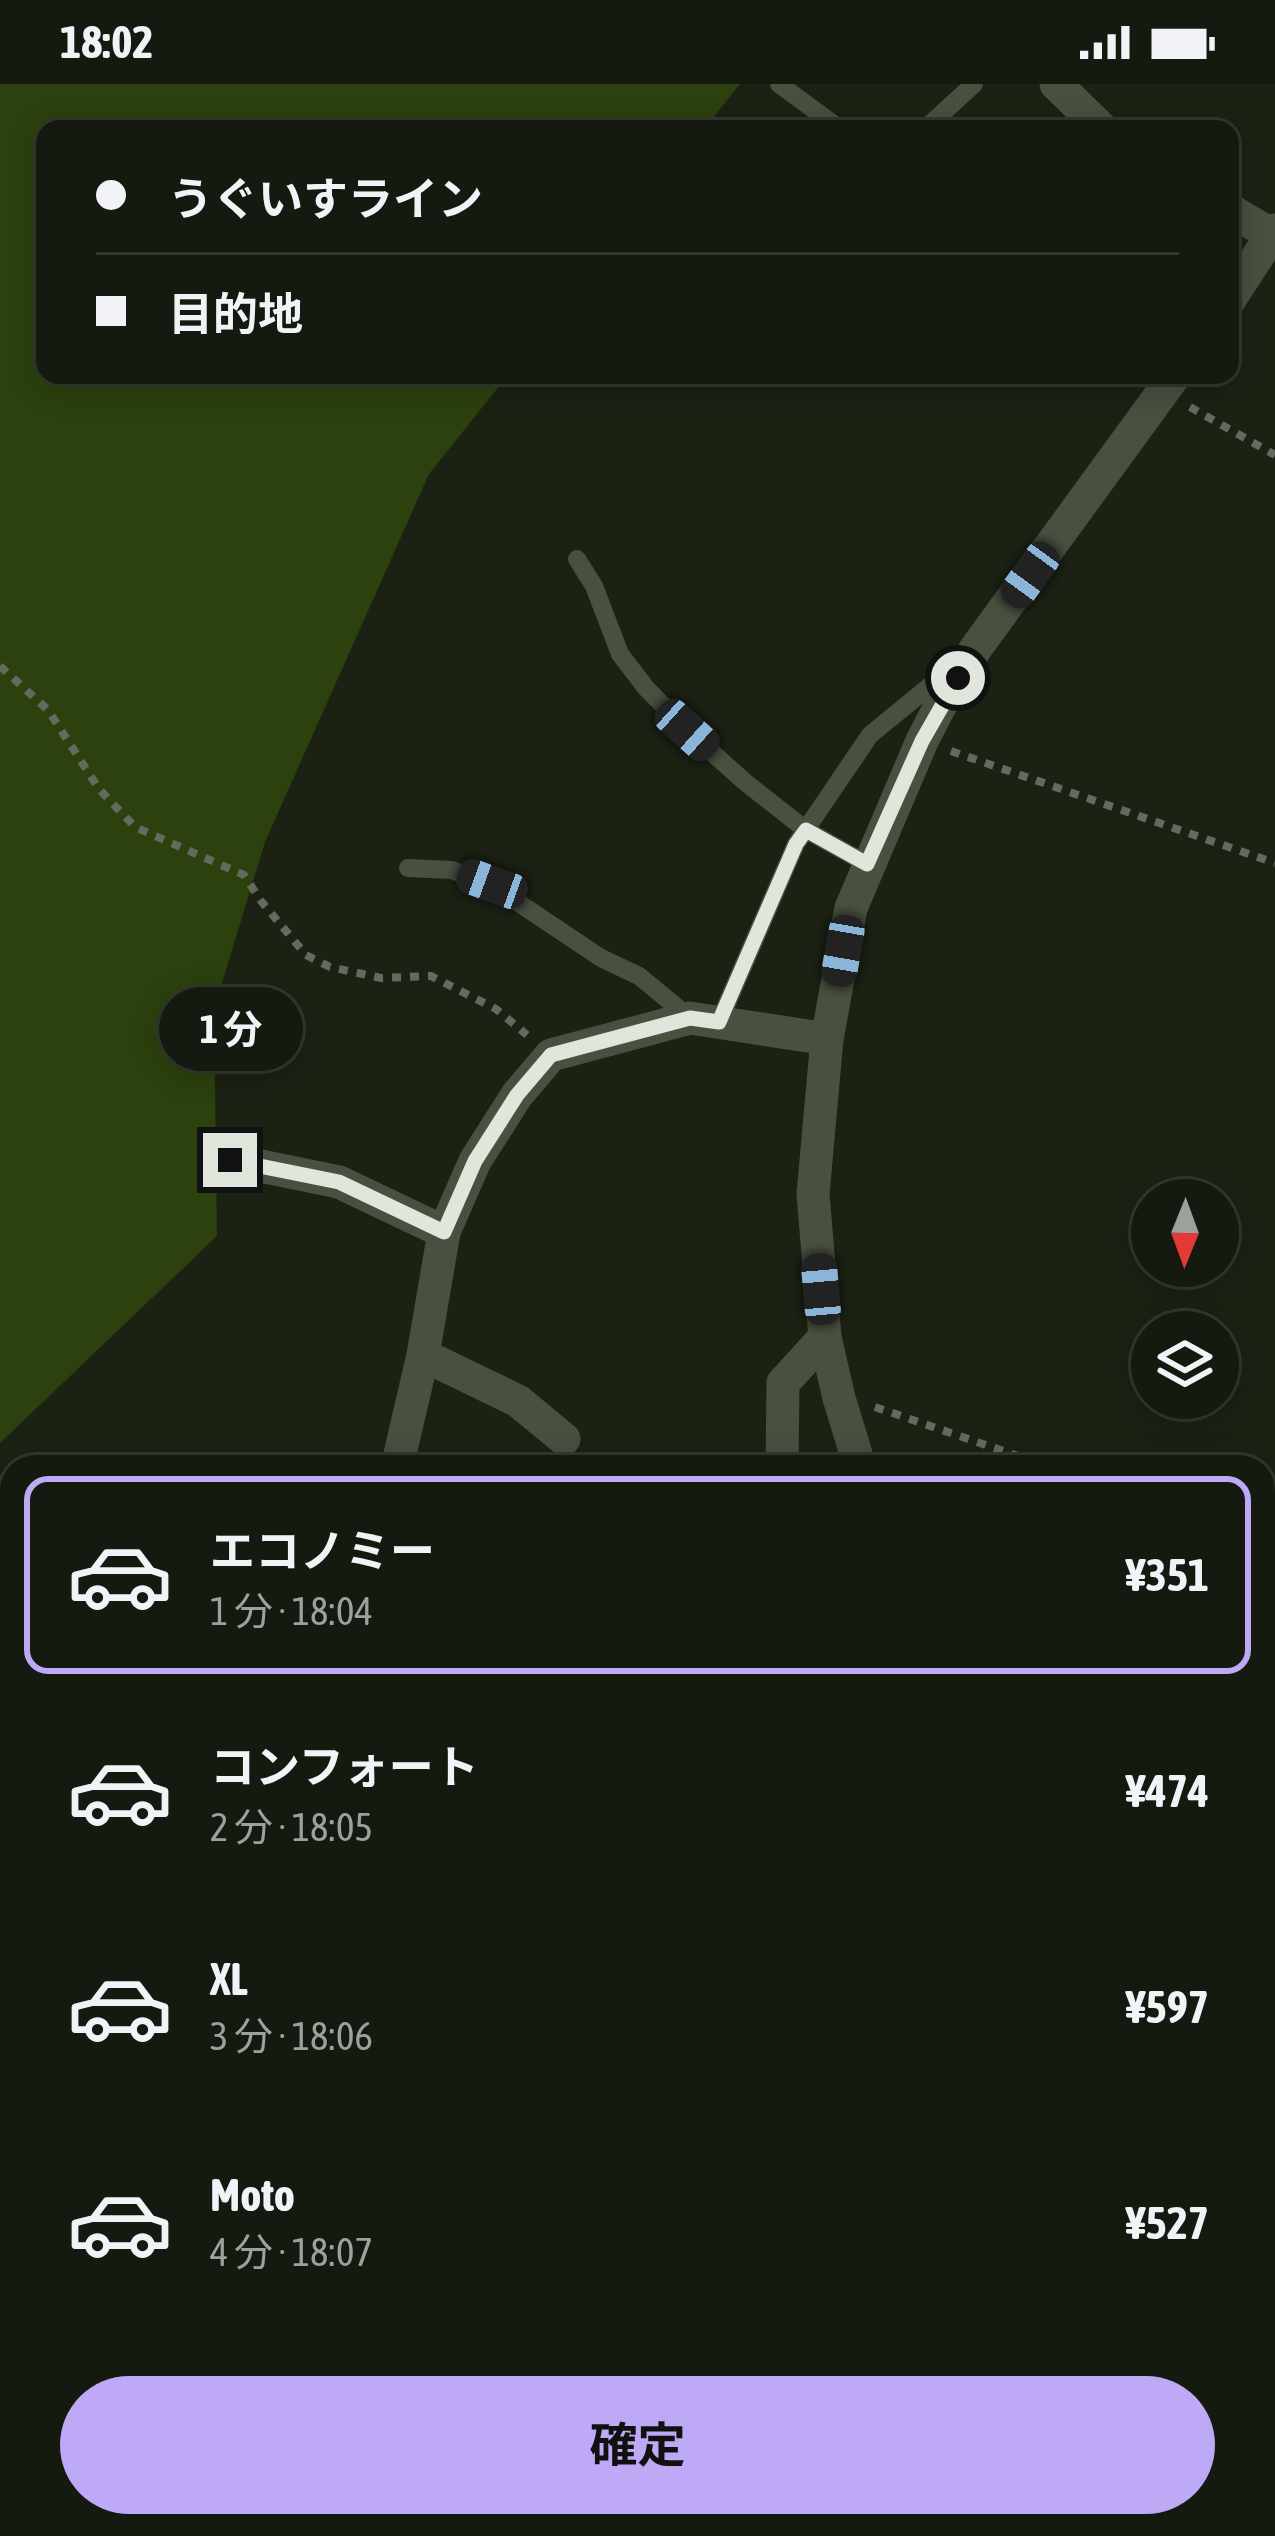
<!DOCTYPE html>
<html lang="ja">
<meta charset="utf-8">
<style>
:root{--surface:#141a0f;--page:#1d2318;--text:#f1f3f6;--muted:#9da19e;--line:#33382f;--accent:#bda9f5}
body{margin:0;font-family:"Asap Condensed","Noto Sans JP",sans-serif;background:var(--page);color:var(--text);height:100vh;display:flex;flex-direction:column;font-size:45px;white-space:nowrap}
*{box-sizing:border-box;margin:0}
p{font-size:39px;color:var(--muted)}
.icon{flex:none;width:66px;height:66px;fill:none;stroke:currentColor;stroke-width:2;stroke-linecap:round;stroke-linejoin:round}
.map{position:relative;flex:1;overflow:hidden}
.details{position:absolute;left:0px;top:1371px;width:1275px;height:1083px;display:flex;flex-direction:column;background:var(--surface);border-radius:36px 36px 0 0;box-shadow:0 6px 30px #0003,0 0 0 3px var(--line)}
.details>*{flex:none}
.guide{position:absolute;left:36px;top:36px;width:1203px;height:264px;border-radius:24px;box-shadow:0 6px 30px #0003,0 0 0 3px var(--line);display:grid;align-content:center;height:264px;padding:0 60px;background:var(--surface)}
.needle{width:78px;rotate:181deg}
.tools{position:absolute;left:1131px;top:1095px;display:grid;gap:24px}
.tools a{display:grid;place-items:center;width:108px;height:108px;border-radius:50%;background:var(--surface);box-shadow:0 6px 30px #0003,0 0 0 3px var(--line);font-size:60px}
.end{position:absolute;width:54px;height:54px;margin:-27px;border:15px solid #e1e6dc;background:#111;box-shadow:0 0 0 6px #111}
.from{border-radius:50%}
.bubble{position:absolute;height:84px;border-radius:42px;background:var(--surface);box-shadow:0 6px 30px #0003,0 0 0 3px var(--line);font-size:39px;font-weight:700;line-height:84px;text-align:center}
.car{position:absolute;width:36px;height:72px;margin:-36px -18px;border-radius:15px;box-shadow:0 0 9px 3px #0007;background:linear-gradient(#222 24%,#8ab4d8 0 40%,#222 0 76%,#8ab4d8 0 86%,#222 0)}
.guide b{display:flex;align-items:center;gap:42px;height:114px;font-size:45px}
.guide b+b{border-top:3px solid var(--line)}
.guide i{width:30px;height:30px;background:var(--text)}
ul{padding:21px 0 0;list-style:none}
li{display:flex;align-items:center;gap:36px;height:198px;margin:0 24px 18px;padding:0 36px;border:6px solid transparent;border-radius:24px}
li div{flex:1}
li b{display:block;font-size:45px}
li em{font-style:normal;font-weight:700}
li.on{border-color:var(--accent)}
li>.icon{width:108px;height:108px;stroke-width:1.5}
.action{display:flex;gap:24px;margin-top:auto;padding:24px 60px}
.action a{flex:1;height:138px;border-radius:72px;background:var(--accent);color:#111;font-size:48px;font-weight:700;line-height:138px;text-align:center}
.status{display:flex;justify-content:space-between;align-items:center;height:84px;padding:0 60px;background:var(--surface);direction:ltr}
.status svg{height:33px;fill:currentColor}
.map>svg:first-child{display:block}
</style>
<div class="status"><b>18:02</b><svg viewBox="0 0 49 12"><path d="M0 12V9h3v3zM5 12V6h3v6zM10 12V3h3v9zM15 12V0h3v12zM26 1h20v11H26zM47 4h2v5h-2z"/></svg></div>
<div class="map">
<svg width="1275" height="2452" viewBox="0 0 1275 2452">
<rect width="100%" height="100%" fill="#1b2214"/>
<g fill="#2c410d">
<path d="M 0,0 L 740,0 L 704,45 L 45,45 L 45,291 L 508,291 L 429,390 L 265,758 L 214,925 L 217,1152 L 0,1359 Z"/>
<path d="M 12,1775 L 12,2442 L 531,2442 L 530,2452 L 0,2452 L 0,1781 Z"/>
</g>
<g fill="none" stroke-linecap="round" stroke-linejoin="round">
<path stroke="#697e46" stroke-width="12" d="M 1263,1782 L 1275,1786"/>
<g stroke="#646a5d" stroke-width="8" stroke-dasharray="9 9" stroke-linecap="butt">
<path d="M 1190,323 L 1275,371"/>
<path d="M 0,582 L 48,626 L 99,705 L 135,743 L 244,791 L 261,817 L 306,871 L 330,883 L 381,894 L 431,892 L 496,925 L 527,951"/>
<path d="M 951,667 L 1275,779"/>
<path d="M 875,1323 L 1050,1383"/>
<path d="M 1263,1456 L 1275,1460"/>
<path d="M 0,1696 L 12,1689"/>
<path d="M 1263,1802 L 1275,1806"/>
</g>
<g stroke="#485040" stroke-width="18">
<path d="M 779,0 L 840,45"/>
<path d="M 925,45 L 974,0"/>
<path d="M 577,475 L 594,502 L 620,570 L 646,604 L 687,646 L 745,698 L 806,746 L 867,780"/>
<path d="M 408,784 L 452,786 L 492,801 L 601,874 L 639,892 L 690,934"/>
<path d="M 719,938 L 796,760 L 870,651 L 953,583"/>
</g>
<g stroke="#485040" stroke-width="33">
<path d="M 1056,0 L 1102,45"/>
<path d="M 1230,126 L 1272,151"/>
<path d="M 231,1076 L 339,1098 L 444,1148"/>
<path d="M 423,1271 L 518,1317 L 564,1355"/>
<path d="M 397,1383 L 423,1271 L 444,1148 L 475,1077 L 517,1011 L 551,971 L 690,934 L 827,955"/>
<path d="M 782,1383 L 783,1299 L 825,1253"/>
<path d="M 1263,2301 L 1275,2307"/>
<path d="M 1263,2379 L 1275,2386"/>
<path d="M 763,2452 L 766,2442"/>
</g>
<g stroke="#485040" stroke-width="33">
<path d="M 1230,215 L 1275,146"/>
<path d="M 860,1383 L 839,1314 L 825,1253 L 813,1110 L 827,955 L 851,824 L 922,657 L 939,624 L 976,564 L 1175,291"/>
<path d="M 0,1456 L 12,1451"/>
<path d="M 1263,2100 L 1275,2114"/>
</g>
</g>
<g fill="none" stroke-linecap="round" stroke-linejoin="round">
<path stroke="#e1e6dc" stroke-width="15" d="M 230,1076 L 339,1098 L 444,1148 L 475,1077 L 517,1011 L 551,971 L 690,934 L 719,938 L 796,760 L 806,746 L 867,780 L 922,657 L 958,594"/>
</g>
</svg>
<div class="tools">
<a><svg class="needle" viewBox="-14 -14 28 28"><path d="M0-13l5 13h-10z" fill="#e53935"/><path d="M0 13l5-13h-10z" fill="#9da19e"/></svg></a>
<a><svg class="icon" aria-label="layers" viewBox="0 0 24 24"><path d="M12 4l9 5-9 5-9-5zM3 14l9 5 9-5"/></svg></a>
</div>
<i class="end from" style="left:958px;top:594px"></i>
<i class="end" style="left:230px;top:1076px"></i>
<div class="bubble" style="left:159px;top:903px;width:144px">1 分</div>
<i class="car" style="left:1030px;top:491px;rotate:216deg"></i>
<i class="car" style="left:687px;top:646px;rotate:132deg"></i>
<i class="car" style="left:492px;top:800px;rotate:290deg"></i>
<i class="car" style="left:843px;top:867px;rotate:190deg"></i>
<i class="car" style="left:821px;top:1205px;rotate:355deg"></i>
<div class="guide">
<b><i class="from"></i>うぐいすライン</b>
<b><i></i>目的地</b>
</div>
<section class="details">
<ul>
<li class="on"><svg class="icon" aria-label="car" viewBox="0 0 24 24"><path d="M5 17H2v-5l4-1 3-4h7l3 4 3 1v5h-3M9 17h6M6 11h13"/><circle cx="7" cy="17" r="2"/><circle cx="17" cy="17" r="2"/></svg><div><b>エコノミー</b><p>1 分 · 18:04</p></div><em>¥351</em></li>
<li><svg class="icon" aria-label="car" viewBox="0 0 24 24"><path d="M5 17H2v-5l4-1 3-4h7l3 4 3 1v5h-3M9 17h6M6 11h13"/><circle cx="7" cy="17" r="2"/><circle cx="17" cy="17" r="2"/></svg><div><b>コンフォート</b><p>2 分 · 18:05</p></div><em>¥474</em></li>
<li><svg class="icon" aria-label="car" viewBox="0 0 24 24"><path d="M5 17H2v-5l4-1 3-4h7l3 4 3 1v5h-3M9 17h6M6 11h13"/><circle cx="7" cy="17" r="2"/><circle cx="17" cy="17" r="2"/></svg><div><b>XL</b><p>3 分 · 18:06</p></div><em>¥597</em></li>
<li><svg class="icon" aria-label="car" viewBox="0 0 24 24"><path d="M5 17H2v-5l4-1 3-4h7l3 4 3 1v5h-3M9 17h6M6 11h13"/><circle cx="7" cy="17" r="2"/><circle cx="17" cy="17" r="2"/></svg><div><b>Moto</b><p>4 分 · 18:07</p></div><em>¥527</em></li>
</ul>
<div class="action"><a>確定</a></div>
</section>
</div>
